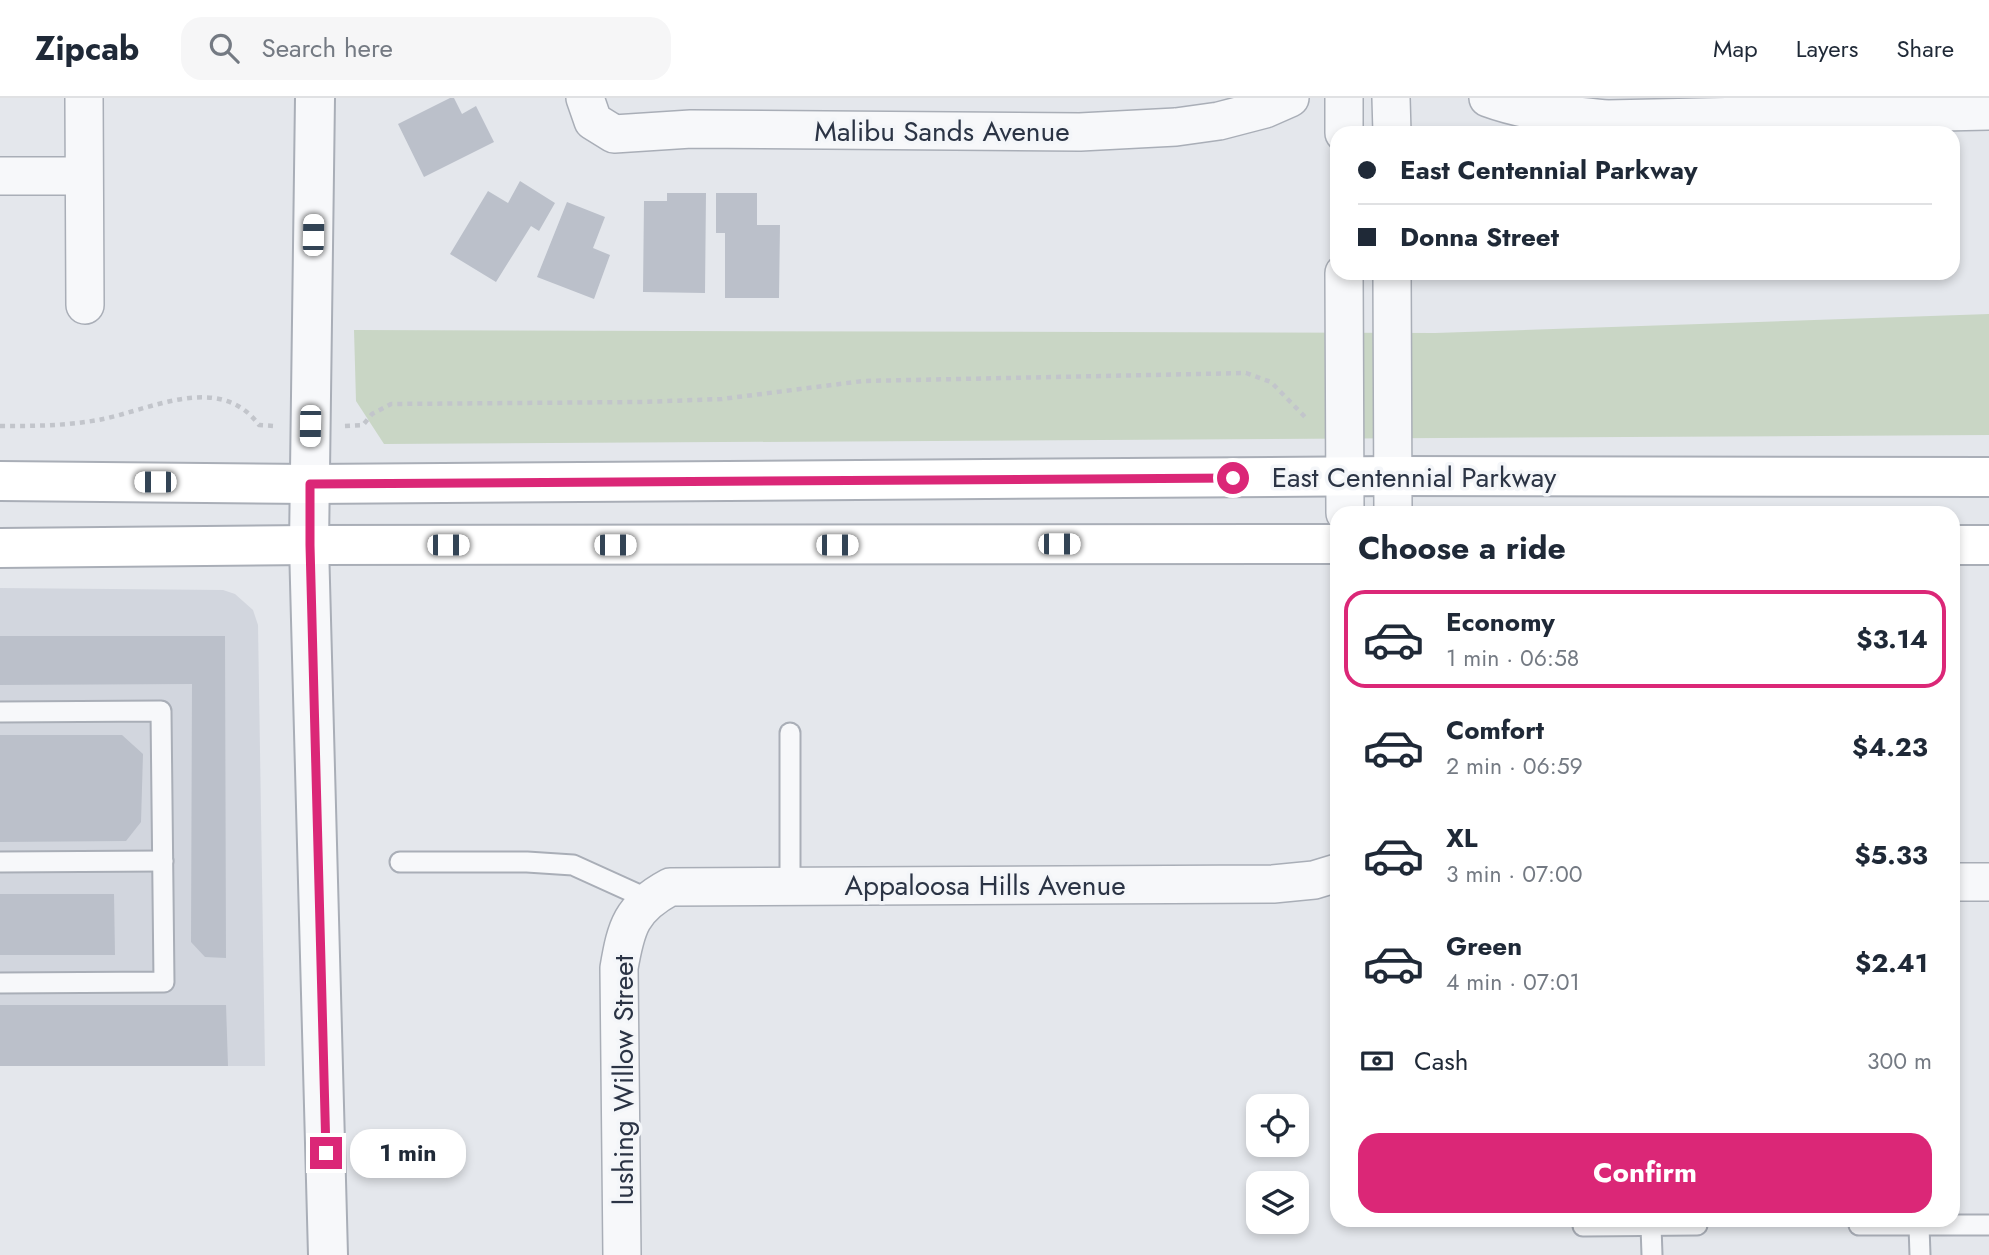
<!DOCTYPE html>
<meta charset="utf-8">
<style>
:root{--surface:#fff;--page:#f6f6f7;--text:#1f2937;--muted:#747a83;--line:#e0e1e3;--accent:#db2777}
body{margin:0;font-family:Jost,sans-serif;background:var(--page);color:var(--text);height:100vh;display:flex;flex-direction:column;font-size:26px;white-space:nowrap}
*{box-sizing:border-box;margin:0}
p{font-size:23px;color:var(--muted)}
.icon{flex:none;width:38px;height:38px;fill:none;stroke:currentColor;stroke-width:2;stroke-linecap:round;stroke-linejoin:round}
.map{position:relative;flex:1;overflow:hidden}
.details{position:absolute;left:1330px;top:408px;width:630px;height:721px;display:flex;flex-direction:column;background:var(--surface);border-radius:21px;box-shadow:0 4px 10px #0003}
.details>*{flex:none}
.banner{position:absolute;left:1330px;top:28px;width:630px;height:154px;border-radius:21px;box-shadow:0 4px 10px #0003;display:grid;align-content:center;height:154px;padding:0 28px;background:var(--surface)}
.tools{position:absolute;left:1246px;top:996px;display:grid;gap:14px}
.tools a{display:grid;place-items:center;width:63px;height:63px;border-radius:14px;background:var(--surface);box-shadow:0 4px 10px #0003;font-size:35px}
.end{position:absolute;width:32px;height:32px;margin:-16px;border:9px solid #db2777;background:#fff;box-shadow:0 0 0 4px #fff}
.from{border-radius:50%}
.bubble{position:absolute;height:49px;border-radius:21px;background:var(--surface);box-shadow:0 4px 10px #0003;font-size:23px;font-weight:700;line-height:49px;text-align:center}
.car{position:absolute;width:21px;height:42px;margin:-21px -10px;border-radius:9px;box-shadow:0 0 5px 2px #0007;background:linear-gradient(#fff 24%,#345 0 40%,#fff 0 76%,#345 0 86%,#fff 0)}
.banner b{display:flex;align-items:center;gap:24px;height:66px;font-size:26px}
.banner b+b{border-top:2px solid var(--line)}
.banner i{width:18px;height:18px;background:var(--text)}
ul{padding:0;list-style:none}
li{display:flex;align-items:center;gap:21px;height:98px;margin:0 14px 10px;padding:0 14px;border:4px solid transparent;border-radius:21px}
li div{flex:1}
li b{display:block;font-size:26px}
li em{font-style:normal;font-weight:700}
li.current{border-color:var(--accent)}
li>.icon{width:63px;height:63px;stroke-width:1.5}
h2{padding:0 28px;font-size:32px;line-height:84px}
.pay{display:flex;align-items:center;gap:18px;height:77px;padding:0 28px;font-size:26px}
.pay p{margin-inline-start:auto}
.button{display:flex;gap:14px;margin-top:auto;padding:14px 28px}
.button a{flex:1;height:80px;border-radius:21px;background:var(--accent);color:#fff;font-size:28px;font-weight:700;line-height:80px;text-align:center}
header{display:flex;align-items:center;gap:42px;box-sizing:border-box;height:98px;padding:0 35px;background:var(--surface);border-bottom:2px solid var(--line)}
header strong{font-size:33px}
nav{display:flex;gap:38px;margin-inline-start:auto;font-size:24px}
.search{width:490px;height:63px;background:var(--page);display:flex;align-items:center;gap:18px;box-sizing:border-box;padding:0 24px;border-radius:21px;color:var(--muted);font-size:26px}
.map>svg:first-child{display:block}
</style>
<header>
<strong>Zipcab</strong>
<div class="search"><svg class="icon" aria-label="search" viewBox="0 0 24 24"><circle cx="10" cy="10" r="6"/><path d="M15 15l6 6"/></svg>Search here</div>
<nav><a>Map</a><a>Layers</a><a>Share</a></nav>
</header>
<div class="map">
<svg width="1989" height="1157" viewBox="0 0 1989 1157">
<rect width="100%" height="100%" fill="#e4e7ec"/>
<path fill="#d2d6de" d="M 0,490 L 223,492 L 235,496 L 253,512 L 258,527 L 265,968 L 0,968 Z"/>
<path fill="#c9d6c5" d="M 1989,216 L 1989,337 L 384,346 L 356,303 L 354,232 L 1435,235 Z"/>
<g fill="#bbc0ca">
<path d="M 450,0 L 454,0 L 462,16 L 476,8 L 494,44 L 424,79 L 398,26 Z"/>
<path d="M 520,83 L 555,105 L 539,133 L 531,128 L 496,184 L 450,156 L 488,93 L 508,105 Z"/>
<path d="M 667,95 L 706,95 L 705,195 L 643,194 L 644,103 L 667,103 Z"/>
<path d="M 716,95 L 757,95 L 757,127 L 780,127 L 779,200 L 725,200 L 725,135 L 716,135 Z"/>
<path d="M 567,104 L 605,119 L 593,150 L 610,157 L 594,201 L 537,179 Z"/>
<path d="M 0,538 L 225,538 L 226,860 L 205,859 L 191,844 L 192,586 L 0,587 Z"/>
<path d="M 0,637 L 122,637 L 143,656 L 141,724 L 126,743 L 0,744 Z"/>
<path d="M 0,796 L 114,796 L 115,857 L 0,857 Z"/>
<path d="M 0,907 L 226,907 L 228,968 L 0,968 Z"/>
</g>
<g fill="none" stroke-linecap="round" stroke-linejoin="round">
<g stroke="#a9aeb7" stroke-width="23">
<g id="service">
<path d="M 0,614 L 161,613 L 164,884 L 0,885"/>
<path d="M 0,764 L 163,763"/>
<path d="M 400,764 L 527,764 L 573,767 L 648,801"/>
<path d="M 790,788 L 790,635"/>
<path d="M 1859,1127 L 1988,1127"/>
<path d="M 1583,1128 L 1697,1127"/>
<path d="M 1651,1128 L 1652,1157"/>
<path d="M 1919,1128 L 1920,1157"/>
</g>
</g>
<g stroke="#a9aeb7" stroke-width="40">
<g id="minor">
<path d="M 84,0 L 85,207"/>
<path d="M 585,0 L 593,23 L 614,36 L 691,31 L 1080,34 L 1176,29 L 1219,23 L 1265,11 L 1290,0"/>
<path d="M 1344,0 L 1344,35"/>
<path d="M 1391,0 L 1392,35"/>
<path d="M 1488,0 C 1526,14 1566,17 1607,21 L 1989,13"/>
<path d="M 0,78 L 83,78"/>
<path d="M 1344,175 L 1345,415"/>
<path d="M 1392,175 L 1393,415"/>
<path d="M 1953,784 L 1989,784"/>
<path d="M 622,1157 L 619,870 C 626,829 631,810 670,789 L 1273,786 L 1314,782 L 1337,775"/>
</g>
</g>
<g stroke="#a9aeb7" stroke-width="42">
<path id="tertiary" d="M 315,0 L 309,447 L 328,1157"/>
</g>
<g stroke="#a9aeb7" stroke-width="42">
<g id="secondary">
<path d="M 0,383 L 310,386 L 1392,378 L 1989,379"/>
<path d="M 1953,447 L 1989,447"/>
<path d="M 0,450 L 309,447 L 1337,446"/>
</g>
</g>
<g stroke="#c2c5cb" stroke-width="4.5" stroke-dasharray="5 5" stroke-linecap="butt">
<path d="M 0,328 C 33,328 65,328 98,322 C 149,313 219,273 259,327 L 274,328"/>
<path d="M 345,328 L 363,327 L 372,316 L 391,306 L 642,304 L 722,301 L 863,283 L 1246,275 L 1271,284 L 1307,321"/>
</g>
<use href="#service" stroke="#f7f8fa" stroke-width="19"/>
<use href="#minor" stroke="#f7f8fa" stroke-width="37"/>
<use href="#tertiary" stroke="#f7f8fa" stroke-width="38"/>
<use href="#secondary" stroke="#fff" stroke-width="38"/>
</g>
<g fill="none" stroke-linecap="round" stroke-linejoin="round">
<path stroke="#db2777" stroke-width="9" d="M 326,1055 L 310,447 L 310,386 L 1233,380"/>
</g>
<g text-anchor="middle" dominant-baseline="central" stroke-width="7" stroke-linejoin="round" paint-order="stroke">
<g font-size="28" fill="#2b3445" stroke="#f4f6f9">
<text x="942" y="33">Malibu Sands Avenue</text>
<text x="1414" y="379">East Centennial Parkway</text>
<text x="985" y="787">Appaloosa Hills Avenue</text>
<text transform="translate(623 982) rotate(-90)">lushing Willow Street</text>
</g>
</g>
</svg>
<div class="tools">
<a><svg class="icon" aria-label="locate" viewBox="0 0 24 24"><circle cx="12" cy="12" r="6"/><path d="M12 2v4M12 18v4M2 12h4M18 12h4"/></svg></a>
<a><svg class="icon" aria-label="layers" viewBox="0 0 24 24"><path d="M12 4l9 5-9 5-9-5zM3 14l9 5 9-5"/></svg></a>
</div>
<i class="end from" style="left:1233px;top:380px"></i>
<i class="end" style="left:326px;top:1055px"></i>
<div class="bubble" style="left:350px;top:1031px;width:116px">1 min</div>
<i class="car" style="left:313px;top:137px;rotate:1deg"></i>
<i class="car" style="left:310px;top:328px;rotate:181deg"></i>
<i class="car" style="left:155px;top:384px;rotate:270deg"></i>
<i class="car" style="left:1059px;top:446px;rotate:90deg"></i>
<i class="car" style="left:448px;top:447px;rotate:90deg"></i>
<i class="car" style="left:615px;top:447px;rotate:90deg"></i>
<i class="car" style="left:837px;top:447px;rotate:90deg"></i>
<div class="banner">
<b><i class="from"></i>East Centennial Parkway</b>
<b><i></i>Donna Street</b>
</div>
<section class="details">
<h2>Choose a ride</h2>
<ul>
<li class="current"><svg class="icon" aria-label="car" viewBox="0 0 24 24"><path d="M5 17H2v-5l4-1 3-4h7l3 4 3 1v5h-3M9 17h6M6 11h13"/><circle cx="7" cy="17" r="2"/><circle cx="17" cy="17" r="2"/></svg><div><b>Economy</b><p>1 min · 06:58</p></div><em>$3.14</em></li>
<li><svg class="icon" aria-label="car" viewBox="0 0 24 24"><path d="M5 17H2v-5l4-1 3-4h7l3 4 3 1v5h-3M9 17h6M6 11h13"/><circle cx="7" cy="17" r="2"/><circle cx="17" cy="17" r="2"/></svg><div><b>Comfort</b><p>2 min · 06:59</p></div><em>$4.23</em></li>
<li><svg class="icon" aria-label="car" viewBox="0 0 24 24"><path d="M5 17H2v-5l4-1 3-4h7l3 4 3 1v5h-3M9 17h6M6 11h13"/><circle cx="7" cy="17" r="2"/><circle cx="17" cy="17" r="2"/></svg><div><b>XL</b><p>3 min · 07:00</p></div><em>$5.33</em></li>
<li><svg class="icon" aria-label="car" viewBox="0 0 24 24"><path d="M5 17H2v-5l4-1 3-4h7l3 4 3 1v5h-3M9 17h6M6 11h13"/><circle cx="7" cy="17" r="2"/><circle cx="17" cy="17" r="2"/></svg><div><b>Green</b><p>4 min · 07:01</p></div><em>$2.41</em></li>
</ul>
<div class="pay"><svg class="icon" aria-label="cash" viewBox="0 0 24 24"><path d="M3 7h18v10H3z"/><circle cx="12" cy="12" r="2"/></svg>Cash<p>300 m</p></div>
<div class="button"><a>Confirm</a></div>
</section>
</div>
